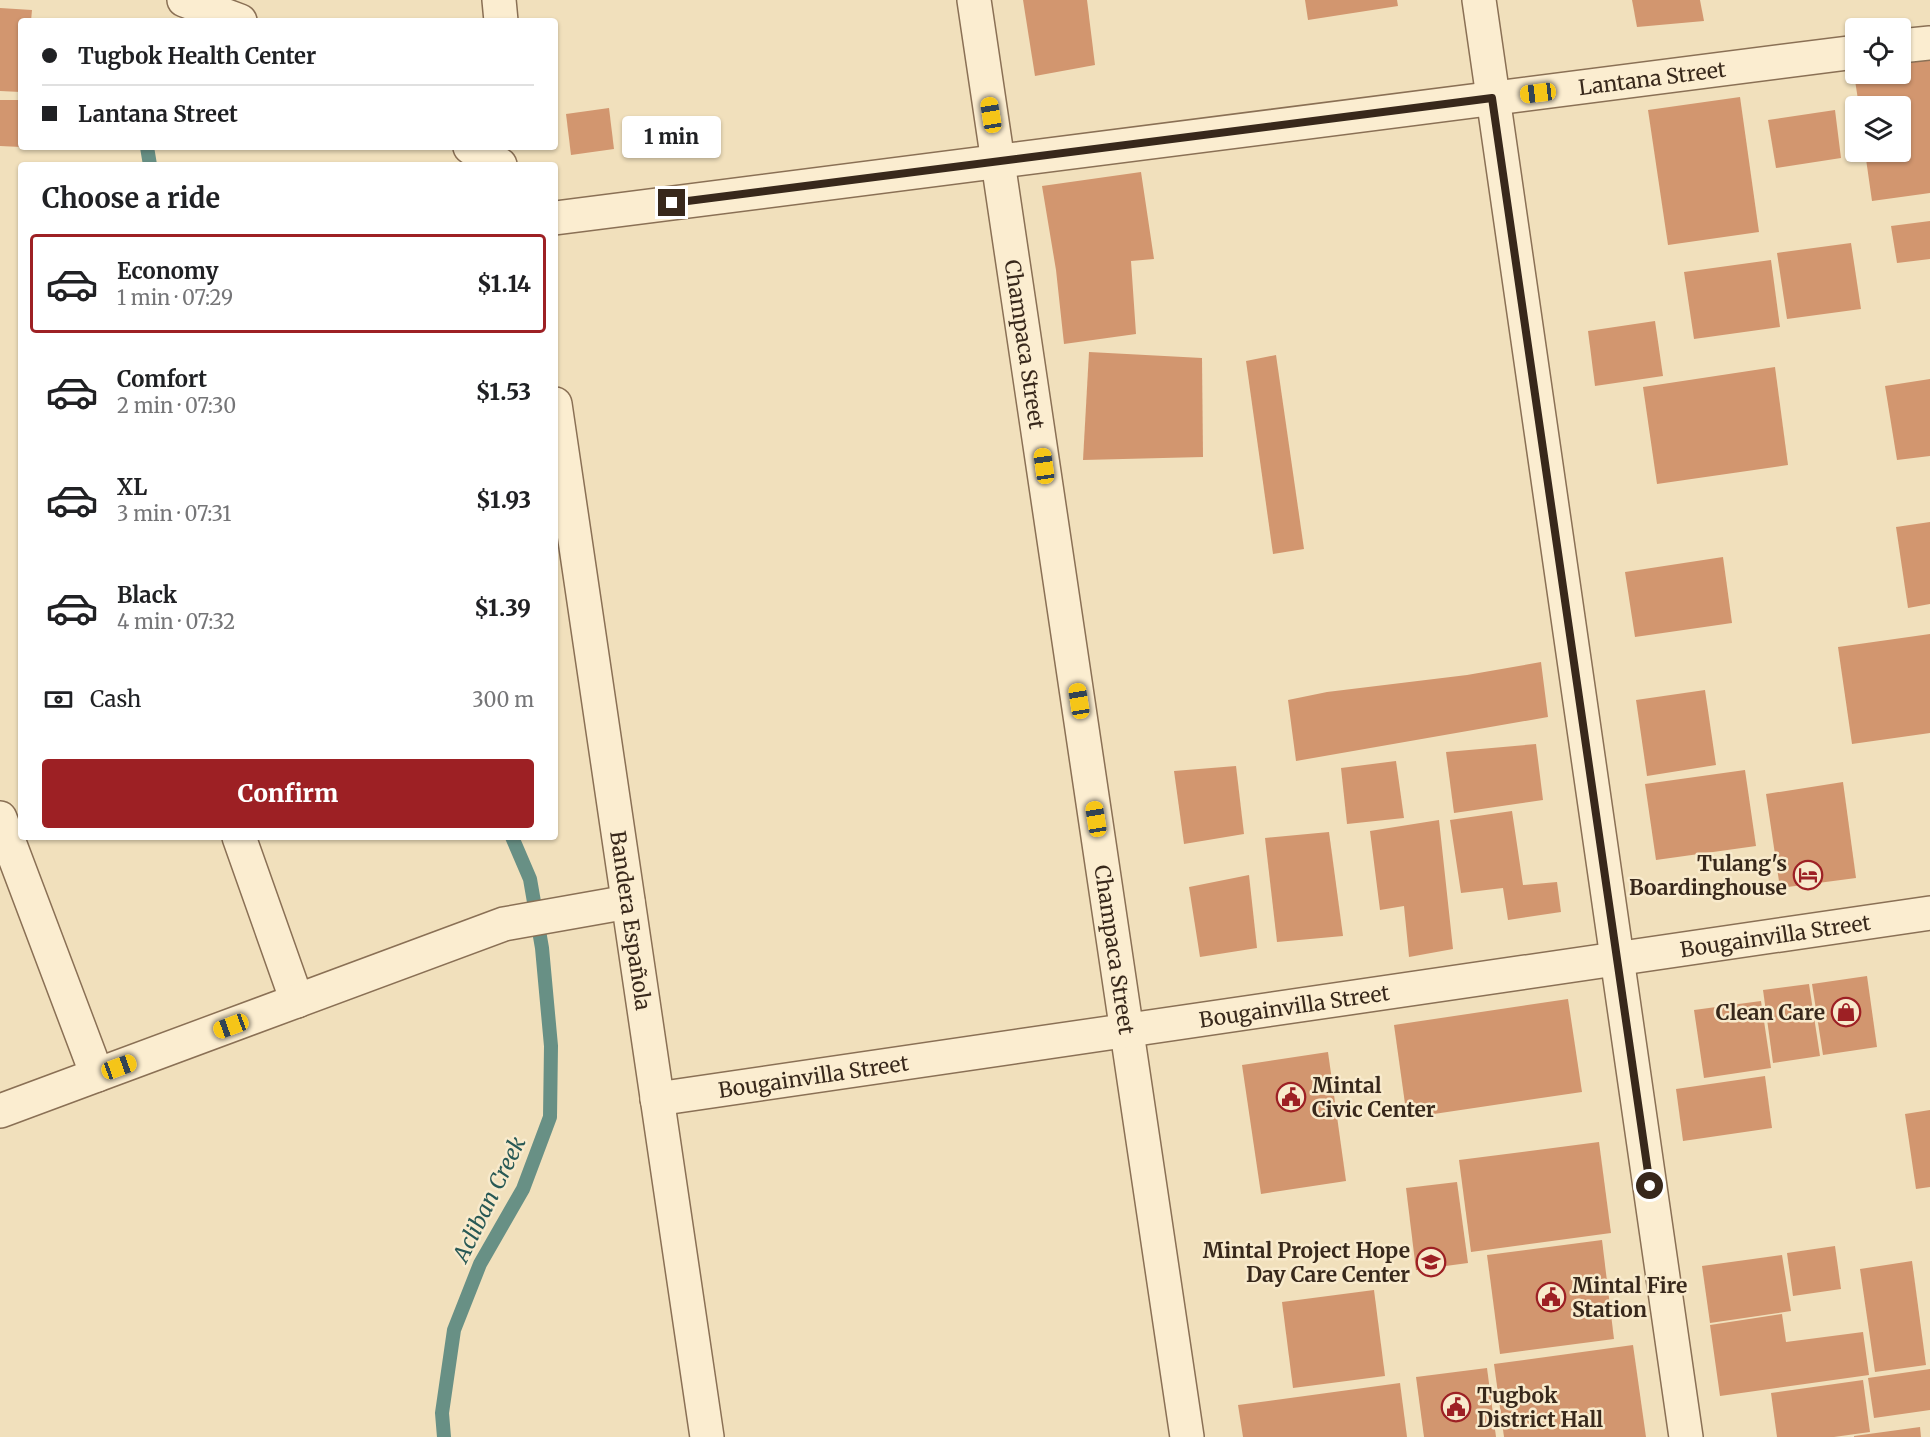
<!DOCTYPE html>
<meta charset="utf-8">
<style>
:root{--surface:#fff;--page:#f2f2f2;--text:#202124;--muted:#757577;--line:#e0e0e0;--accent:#9d2024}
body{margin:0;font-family:Merriweather,serif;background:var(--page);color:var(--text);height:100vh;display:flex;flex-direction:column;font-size:22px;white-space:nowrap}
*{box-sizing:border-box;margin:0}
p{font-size:20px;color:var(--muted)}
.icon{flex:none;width:33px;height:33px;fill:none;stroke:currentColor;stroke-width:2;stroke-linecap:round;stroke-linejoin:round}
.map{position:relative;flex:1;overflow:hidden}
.drawer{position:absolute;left:18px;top:162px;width:540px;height:678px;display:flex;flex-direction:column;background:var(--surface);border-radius:6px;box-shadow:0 2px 4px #0004}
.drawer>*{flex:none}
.hud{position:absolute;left:18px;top:18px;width:540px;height:132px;border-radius:6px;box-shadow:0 2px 4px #0004;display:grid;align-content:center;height:132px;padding:0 24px;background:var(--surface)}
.tools{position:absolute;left:1845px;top:18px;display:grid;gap:12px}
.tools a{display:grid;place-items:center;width:66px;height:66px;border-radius:6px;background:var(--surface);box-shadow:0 2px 4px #0004;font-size:30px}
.end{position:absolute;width:27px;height:27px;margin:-14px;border:8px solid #38281b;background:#fff;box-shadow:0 0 0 3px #fff}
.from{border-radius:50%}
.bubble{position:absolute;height:42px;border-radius:6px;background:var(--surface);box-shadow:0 2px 4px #0004;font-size:20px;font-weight:800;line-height:42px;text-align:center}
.car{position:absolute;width:18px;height:36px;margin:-18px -9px;border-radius:8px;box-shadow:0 0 4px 2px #0007;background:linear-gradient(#f5c518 24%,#345 0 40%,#f5c518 0 76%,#345 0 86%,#f5c518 0)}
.hud b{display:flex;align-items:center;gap:21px;height:57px;font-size:22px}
.hud b+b{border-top:2px solid var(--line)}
.hud i{width:15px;height:15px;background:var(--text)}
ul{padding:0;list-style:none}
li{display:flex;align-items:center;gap:18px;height:99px;margin:0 12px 9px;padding:0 12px;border:3px solid transparent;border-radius:6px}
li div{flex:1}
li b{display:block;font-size:22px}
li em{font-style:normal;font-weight:800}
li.current{border-color:var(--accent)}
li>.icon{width:54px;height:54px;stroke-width:1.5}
h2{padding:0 24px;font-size:27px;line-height:72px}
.pay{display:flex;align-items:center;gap:15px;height:66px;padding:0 24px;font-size:22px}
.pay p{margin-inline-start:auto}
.button{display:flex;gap:12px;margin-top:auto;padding:12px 24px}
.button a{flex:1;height:69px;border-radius:6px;background:var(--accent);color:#fff;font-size:24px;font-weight:800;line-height:69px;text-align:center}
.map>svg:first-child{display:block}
</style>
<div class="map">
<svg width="1930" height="1437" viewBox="0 0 1930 1437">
<rect width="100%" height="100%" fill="#f1e0bc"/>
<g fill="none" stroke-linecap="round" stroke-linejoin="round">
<g stroke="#689085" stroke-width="14">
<path d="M 147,147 L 150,165"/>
<path d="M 444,1437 L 442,1413 L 454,1330 L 480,1264 L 523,1189 L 550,1117 L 551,1046 L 542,948 L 530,879 L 512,837"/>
</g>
</g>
<g fill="#d2966f">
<path d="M 1023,0 L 1087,0 L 1095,65 L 1035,76 Z"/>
<path d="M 1305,0 L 1397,0 L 1398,6 L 1308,20 Z"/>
<path d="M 1632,0 L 1700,0 L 1704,21 L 1637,27 Z"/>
<path d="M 0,8 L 32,10 L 31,21 L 21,21 L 21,92 L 0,91 Z"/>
<path d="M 1930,59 L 1930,193 L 1872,201 L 1865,152 L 1900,152 L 1900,106 L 1859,106 L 1854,74 L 1900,74 L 1900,63 Z"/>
<path d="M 1740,97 L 1759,232 L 1668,245 L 1648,110 Z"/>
<path d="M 0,100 L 21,100 L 21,147 L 0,146 Z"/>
<path d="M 609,108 L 614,149 L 571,155 L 566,114 Z"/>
<path d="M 1835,110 L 1841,158 L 1776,168 L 1768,120 Z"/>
<path d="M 1141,172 L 1154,259 L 1131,261 L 1136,334 L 1064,344 L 1056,270 L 1042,186 Z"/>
<path d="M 1930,221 L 1930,259 L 1897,263 L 1891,226 Z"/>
<path d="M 1851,243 L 1861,309 L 1787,319 L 1777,253 Z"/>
<path d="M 1771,260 L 1780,327 L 1694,339 L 1684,272 Z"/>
<path d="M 1655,321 L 1663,376 L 1595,386 L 1588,331 Z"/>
<path d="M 1089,352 L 1202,358 L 1203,457 L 1083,460 Z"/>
<path d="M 1276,355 L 1304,549 L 1273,554 L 1246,361 Z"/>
<path d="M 1775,367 L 1788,465 L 1657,484 L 1643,387 Z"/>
<path d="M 1930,379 L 1930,456 L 1897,460 L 1885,386 Z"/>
<path d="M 1930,522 L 1930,604 L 1908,608 L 1896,527 Z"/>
<path d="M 1723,557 L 1732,623 L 1635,637 L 1625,572 Z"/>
<path d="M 1930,634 L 1930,733 L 1852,744 L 1838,647 Z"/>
<path d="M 1541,662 L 1548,717 L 1296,761 L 1288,700 L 1327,692 L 1467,675 Z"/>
<path d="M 1705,690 L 1716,765 L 1647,776 L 1636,700 Z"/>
<path d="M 1536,744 L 1543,800 L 1454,813 L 1446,752 Z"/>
<path d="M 1396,761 L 1404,818 L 1347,824 L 1341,768 Z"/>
<path d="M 1236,766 L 1244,834 L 1184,844 L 1174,771 Z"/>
<path d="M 1745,770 L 1756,846 L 1656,860 L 1645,784 Z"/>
<path d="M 1843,782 L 1856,878 L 1780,888 L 1766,794 Z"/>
<path d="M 1512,811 L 1523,885 L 1557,882 L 1561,912 L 1508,920 L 1503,888 L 1461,893 L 1450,820 Z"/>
<path d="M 1439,820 L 1453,949 L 1409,957 L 1404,906 L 1380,910 L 1370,831 Z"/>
<path d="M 1329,832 L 1343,936 L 1277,942 L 1265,838 Z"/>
<path d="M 1249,875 L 1257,948 L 1200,957 L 1189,887 Z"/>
<path d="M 1867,976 L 1877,1047 L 1823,1055 L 1812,984 Z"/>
<path d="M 1809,984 L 1820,1056 L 1773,1063 L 1763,990 Z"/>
<path d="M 1568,999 L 1582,1092 L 1407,1118 L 1394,1025 Z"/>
<path d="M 1761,1001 L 1771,1068 L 1704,1078 L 1694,1010 Z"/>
<path d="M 1328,1052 L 1346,1181 L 1261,1194 L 1242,1065 Z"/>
<path d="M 1765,1076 L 1772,1128 L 1683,1141 L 1676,1089 Z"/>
<path d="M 1930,1110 L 1930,1187 L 1916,1189 L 1905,1114 Z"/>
<path d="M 1599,1142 L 1611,1233 L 1471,1252 L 1459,1160 Z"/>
<path d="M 1457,1182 L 1468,1263 L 1416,1270 L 1406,1188 Z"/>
<path d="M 1602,1240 L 1614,1339 L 1500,1354 L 1487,1255 Z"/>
<path d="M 1835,1246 L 1841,1289 L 1793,1296 L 1787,1253 Z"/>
<path d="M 1782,1255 L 1791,1311 L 1710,1323 L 1702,1266 Z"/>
<path d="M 1912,1261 L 1926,1365 L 1875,1372 L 1860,1269 Z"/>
<path d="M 1374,1290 L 1385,1376 L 1293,1388 L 1282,1302 Z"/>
<path d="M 1782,1314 L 1786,1342 L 1863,1332 L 1869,1375 L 1720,1396 L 1710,1325 Z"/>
<path d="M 1633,1345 L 1646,1437 L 1504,1437 L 1494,1364 Z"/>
<path d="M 1487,1368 L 1496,1437 L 1424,1437 L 1416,1377 Z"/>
<path d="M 1930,1369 L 1930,1410 L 1874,1418 L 1868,1378 Z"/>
<path d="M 1863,1380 L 1870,1432 L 1834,1437 L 1777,1437 L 1771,1393 Z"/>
<path d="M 1400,1383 L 1407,1437 L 1243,1437 L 1238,1405 Z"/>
<path d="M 1920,1427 L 1921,1437 L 1854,1437 L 1854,1436 Z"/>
</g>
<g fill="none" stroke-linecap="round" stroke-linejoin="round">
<g stroke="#8a7055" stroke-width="36">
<g id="minor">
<path d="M 184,0 L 240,21"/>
<path d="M 499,0 L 501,21"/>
<path id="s1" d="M 974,0 L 1187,1437"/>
<path d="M 1479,0 L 1686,1437"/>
<path d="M 1900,46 L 1930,43"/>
<path d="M 470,147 L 500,165"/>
<path id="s2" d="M 555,218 L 1856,52"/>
<path id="s3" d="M 555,404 L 707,1437"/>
<path d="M 0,818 L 97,1075"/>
<path d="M 239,837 L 297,1001"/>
<path id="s4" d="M 657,1099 L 1930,913"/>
<path d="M 0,1111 L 504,924 L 628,902"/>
</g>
</g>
<use href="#minor" stroke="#fbedd0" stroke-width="33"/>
</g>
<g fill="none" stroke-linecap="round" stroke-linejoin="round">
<path stroke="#38281b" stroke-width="8" d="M 672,203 L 1492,98 L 1650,1186"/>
</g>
<defs>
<g id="hotel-ring" transform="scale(1.5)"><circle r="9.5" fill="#f8eacc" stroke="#9d2024" stroke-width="1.5"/><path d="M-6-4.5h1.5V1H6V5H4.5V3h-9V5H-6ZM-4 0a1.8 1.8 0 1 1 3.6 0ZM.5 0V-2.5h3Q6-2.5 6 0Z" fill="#9d2024"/></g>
<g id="shop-ring" transform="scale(1.5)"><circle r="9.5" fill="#f8eacc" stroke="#9d2024" stroke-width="1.5"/><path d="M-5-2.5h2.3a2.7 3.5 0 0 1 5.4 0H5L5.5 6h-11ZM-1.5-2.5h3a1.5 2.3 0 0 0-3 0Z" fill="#9d2024"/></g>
<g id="civic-ring" transform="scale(1.5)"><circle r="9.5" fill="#f8eacc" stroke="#9d2024" stroke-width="1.5"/><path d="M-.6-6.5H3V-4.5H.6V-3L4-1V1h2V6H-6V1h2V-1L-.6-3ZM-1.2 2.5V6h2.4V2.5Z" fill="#9d2024"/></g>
<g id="school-ring" transform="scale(1.5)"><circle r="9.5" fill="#f8eacc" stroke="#9d2024" stroke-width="1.5"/><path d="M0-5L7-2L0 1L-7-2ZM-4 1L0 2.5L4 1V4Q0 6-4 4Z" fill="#9d2024"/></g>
</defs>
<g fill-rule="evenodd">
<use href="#hotel-ring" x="1808" y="875"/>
<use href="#shop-ring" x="1846" y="1012"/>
<use href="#civic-ring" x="1291" y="1097"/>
<use href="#school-ring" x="1431" y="1262"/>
<use href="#civic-ring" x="1551" y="1297"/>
<use href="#civic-ring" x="1456" y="1407"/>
</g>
<g text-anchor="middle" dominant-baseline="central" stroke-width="5" stroke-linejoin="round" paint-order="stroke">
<g font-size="21" fill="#38281b" stroke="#f8eacc">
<text stroke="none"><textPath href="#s2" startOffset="1106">Lantana Street</textPath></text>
<text stroke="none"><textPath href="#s1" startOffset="348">Champaca Street</textPath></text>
<text stroke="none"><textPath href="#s3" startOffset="522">Bandera Española</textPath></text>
<text stroke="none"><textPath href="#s4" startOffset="1130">Bougainvilla Street</textPath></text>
<text stroke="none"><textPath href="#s1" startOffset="960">Champaca Street</textPath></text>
<text stroke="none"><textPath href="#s4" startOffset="644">Bougainvilla Street</textPath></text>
<text stroke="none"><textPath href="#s4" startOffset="158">Bougainvilla Street</textPath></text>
</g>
<g font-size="21" font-weight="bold" fill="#38281b" stroke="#f8eacc" text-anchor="end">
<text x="1787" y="863">Tulang's<tspan x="1787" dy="24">Boardinghouse</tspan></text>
<text x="1825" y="1012">Clean Care</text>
<text x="1312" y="1085" text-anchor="start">Mintal<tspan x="1312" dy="24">Civic Center</tspan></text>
<text x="1410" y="1250">Mintal Project Hope<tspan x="1410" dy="24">Day Care Center</tspan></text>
<text x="1572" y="1285" text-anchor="start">Mintal Fire<tspan x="1572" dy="24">Station</tspan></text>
<text x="1477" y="1395" text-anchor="start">Tugbok<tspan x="1477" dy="24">District Hall</tspan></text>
</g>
<g font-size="22" font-style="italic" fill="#285955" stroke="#f8eacc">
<text transform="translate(489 1199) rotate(-64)">Acliban Creek</text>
</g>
</g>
</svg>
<div class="tools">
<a><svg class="icon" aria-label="locate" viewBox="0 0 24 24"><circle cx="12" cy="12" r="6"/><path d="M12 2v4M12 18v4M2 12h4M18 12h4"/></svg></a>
<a><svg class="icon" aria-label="layers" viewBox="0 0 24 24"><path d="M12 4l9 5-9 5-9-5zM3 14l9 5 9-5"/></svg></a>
</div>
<i class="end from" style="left:1650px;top:1186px"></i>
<i class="end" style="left:672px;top:203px"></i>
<div class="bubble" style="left:622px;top:116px;width:99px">1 min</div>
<i class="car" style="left:1538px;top:93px;rotate:263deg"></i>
<i class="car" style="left:991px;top:115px;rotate:351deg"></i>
<i class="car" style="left:1044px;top:466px;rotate:352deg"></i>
<i class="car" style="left:1079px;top:701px;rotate:351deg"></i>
<i class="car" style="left:1096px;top:819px;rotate:351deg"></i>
<i class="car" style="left:231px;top:1026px;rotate:250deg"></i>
<i class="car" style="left:119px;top:1067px;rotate:70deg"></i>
<div class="hud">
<b><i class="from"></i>Tugbok Health Center</b>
<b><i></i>Lantana Street</b>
</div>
<section class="drawer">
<h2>Choose a ride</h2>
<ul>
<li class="current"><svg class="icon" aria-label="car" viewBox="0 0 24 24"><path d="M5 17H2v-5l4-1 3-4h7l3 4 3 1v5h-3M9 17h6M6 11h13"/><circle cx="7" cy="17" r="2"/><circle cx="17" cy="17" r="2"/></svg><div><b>Economy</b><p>1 min · 07:29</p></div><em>$1.14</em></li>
<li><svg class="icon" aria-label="car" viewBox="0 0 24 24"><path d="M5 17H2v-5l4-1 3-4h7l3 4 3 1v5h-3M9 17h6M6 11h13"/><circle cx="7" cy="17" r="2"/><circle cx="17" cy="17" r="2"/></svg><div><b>Comfort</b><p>2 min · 07:30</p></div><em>$1.53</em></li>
<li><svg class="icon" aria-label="car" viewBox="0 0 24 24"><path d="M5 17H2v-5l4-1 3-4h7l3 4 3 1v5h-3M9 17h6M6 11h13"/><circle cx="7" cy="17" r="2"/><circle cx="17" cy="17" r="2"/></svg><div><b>XL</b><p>3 min · 07:31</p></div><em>$1.93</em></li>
<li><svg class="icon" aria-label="car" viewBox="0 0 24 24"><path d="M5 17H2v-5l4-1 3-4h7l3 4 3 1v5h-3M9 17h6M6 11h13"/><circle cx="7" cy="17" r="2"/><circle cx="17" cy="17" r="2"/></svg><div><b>Black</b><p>4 min · 07:32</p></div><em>$1.39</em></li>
</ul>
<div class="pay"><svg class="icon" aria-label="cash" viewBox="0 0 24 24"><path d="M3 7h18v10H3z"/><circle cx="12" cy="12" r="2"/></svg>Cash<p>300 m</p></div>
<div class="button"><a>Confirm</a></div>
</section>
</div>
